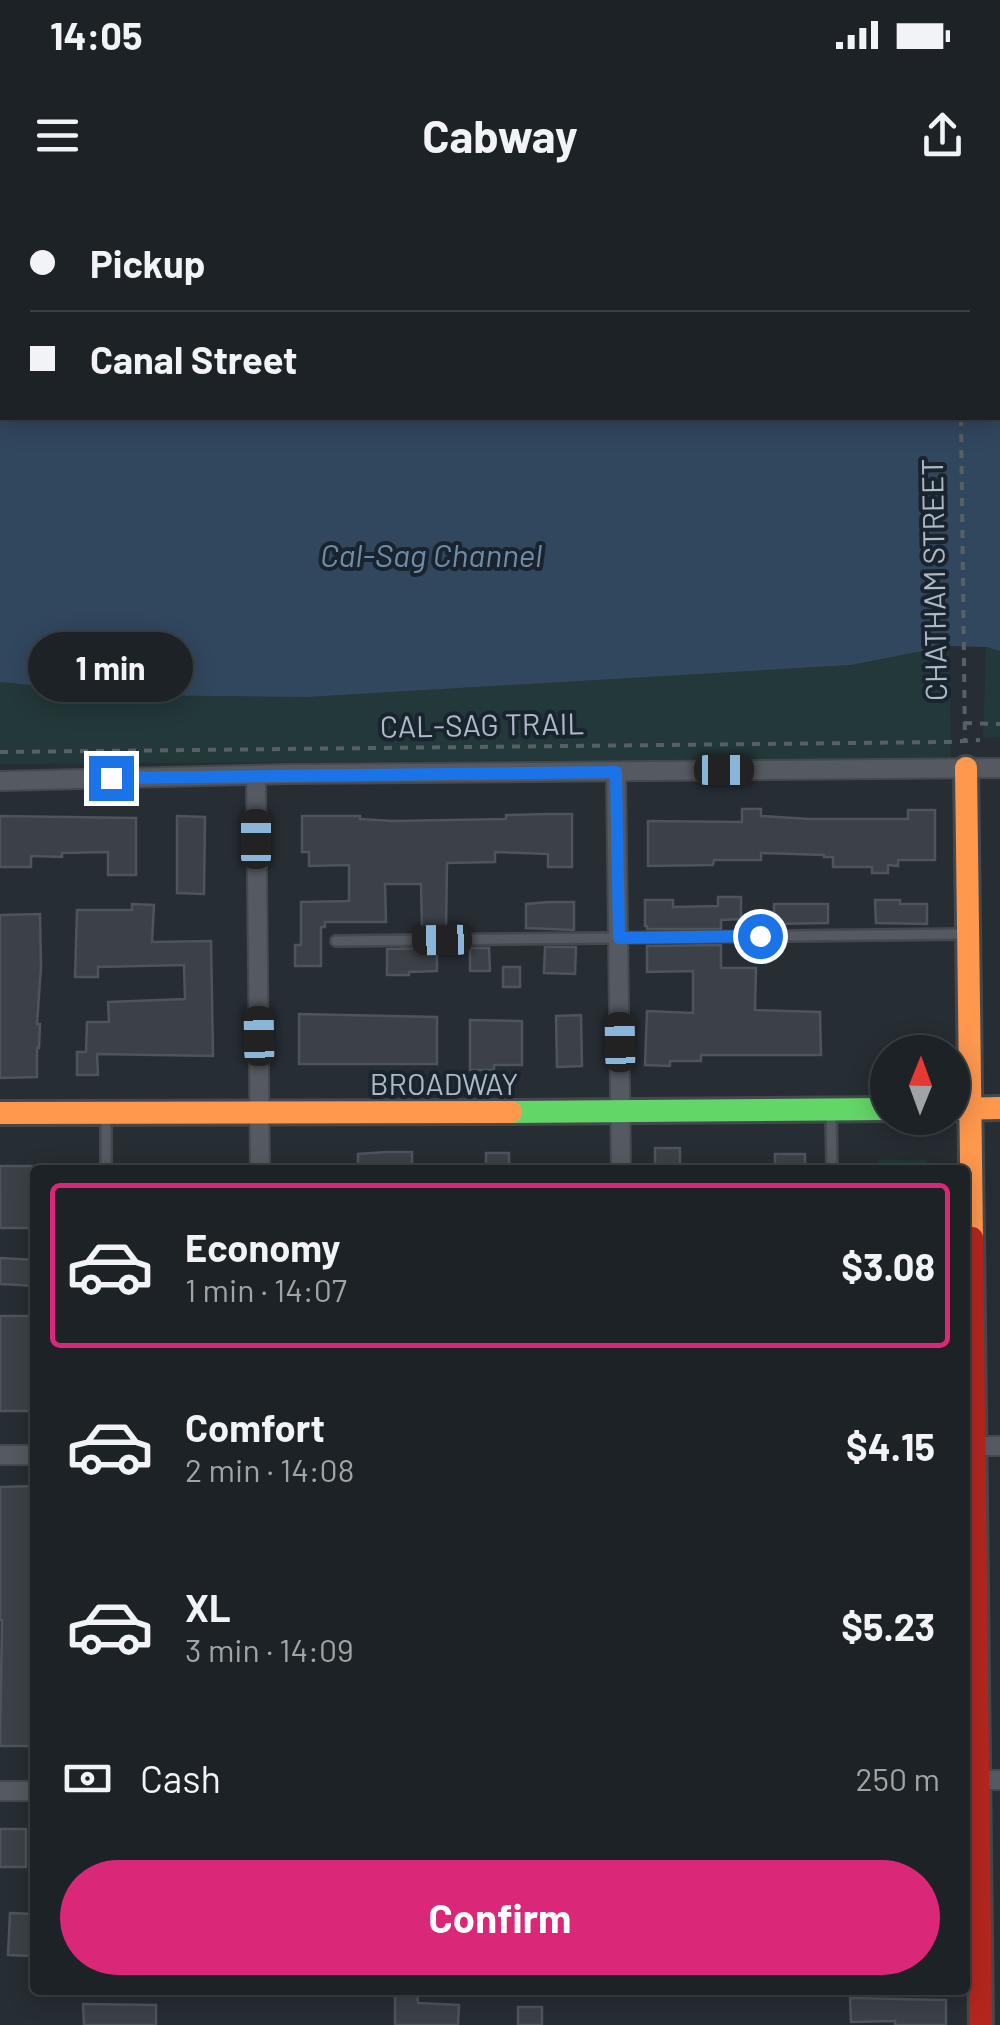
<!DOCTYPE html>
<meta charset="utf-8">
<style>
:root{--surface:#1c2226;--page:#292f32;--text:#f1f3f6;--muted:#a0a4a7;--line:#3a3f43;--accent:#db2777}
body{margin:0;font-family:Barlow,sans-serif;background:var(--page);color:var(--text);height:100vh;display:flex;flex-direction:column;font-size:38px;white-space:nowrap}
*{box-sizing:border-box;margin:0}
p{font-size:32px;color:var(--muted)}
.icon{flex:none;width:55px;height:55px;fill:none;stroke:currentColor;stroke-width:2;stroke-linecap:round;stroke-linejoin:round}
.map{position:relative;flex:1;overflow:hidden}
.panel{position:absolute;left:30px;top:965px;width:940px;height:830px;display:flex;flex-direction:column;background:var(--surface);border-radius:10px;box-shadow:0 5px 25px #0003,0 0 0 2px var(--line)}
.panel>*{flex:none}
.banner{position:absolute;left:0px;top:0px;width:1000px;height:220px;box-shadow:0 5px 25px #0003,0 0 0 2px var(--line);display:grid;align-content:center;height:220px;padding:0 30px;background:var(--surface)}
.needle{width:65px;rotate:1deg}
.controls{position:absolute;left:870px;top:835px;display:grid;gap:20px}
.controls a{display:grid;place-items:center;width:100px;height:100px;border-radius:50%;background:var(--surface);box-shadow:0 5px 25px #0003,0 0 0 2px var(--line);font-size:50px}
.end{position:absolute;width:45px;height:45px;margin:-22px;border:12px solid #1a73e8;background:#fff;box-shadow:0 0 0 5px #fff}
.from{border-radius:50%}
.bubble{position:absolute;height:70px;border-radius:35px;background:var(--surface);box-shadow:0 5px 25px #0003,0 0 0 2px var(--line);font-size:32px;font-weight:700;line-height:70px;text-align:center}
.car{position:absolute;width:30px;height:60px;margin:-30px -15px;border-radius:12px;box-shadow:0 0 8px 2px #0007;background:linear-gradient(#222 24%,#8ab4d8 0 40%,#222 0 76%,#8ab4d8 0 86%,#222 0)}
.banner b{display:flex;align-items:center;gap:35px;height:95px;font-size:38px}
.banner b+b{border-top:2px solid var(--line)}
.banner i{width:25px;height:25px;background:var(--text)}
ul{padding:18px 0 0;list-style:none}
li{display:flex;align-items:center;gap:30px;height:165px;margin:0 20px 15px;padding:0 10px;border:5px solid transparent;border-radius:10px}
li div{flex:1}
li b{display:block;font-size:38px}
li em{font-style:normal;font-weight:700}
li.current{border-color:var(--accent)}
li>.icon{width:90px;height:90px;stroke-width:1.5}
.pay{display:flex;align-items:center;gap:25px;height:110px;padding:0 30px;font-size:38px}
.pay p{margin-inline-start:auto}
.primary-button{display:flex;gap:20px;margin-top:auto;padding:20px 30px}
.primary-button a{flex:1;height:115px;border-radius:60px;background:var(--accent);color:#fff;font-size:40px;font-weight:700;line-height:115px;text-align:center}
.status{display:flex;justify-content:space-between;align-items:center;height:70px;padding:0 50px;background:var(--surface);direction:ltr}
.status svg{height:28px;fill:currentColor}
header{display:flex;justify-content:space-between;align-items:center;height:130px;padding:0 30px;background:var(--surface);font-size:45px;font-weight:700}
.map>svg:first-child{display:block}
</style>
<div class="status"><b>14:05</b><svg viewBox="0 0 49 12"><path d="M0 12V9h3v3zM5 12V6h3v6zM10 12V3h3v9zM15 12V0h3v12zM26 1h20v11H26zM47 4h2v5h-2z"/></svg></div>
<header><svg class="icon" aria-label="menu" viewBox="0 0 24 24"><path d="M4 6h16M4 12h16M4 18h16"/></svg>Cabway<svg class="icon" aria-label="share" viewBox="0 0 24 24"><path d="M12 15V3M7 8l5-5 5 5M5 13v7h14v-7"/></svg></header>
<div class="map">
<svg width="1000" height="1825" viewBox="0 0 1000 1825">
<rect width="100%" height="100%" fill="#262d33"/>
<g fill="#233839">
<path d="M 0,0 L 940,0 L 940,2 L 2,2 L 2,203 L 0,204 Z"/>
<path d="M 996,0 L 1000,0 L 1000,157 L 998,157 Z"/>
<path d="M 949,446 L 951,558 L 0,564 L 0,482 L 125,495 L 308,497 L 851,465 Z"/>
<path d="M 986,447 L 1000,451 L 1000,537 L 983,538 Z"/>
<path d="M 927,960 L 927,970 L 878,970 L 878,960 Z"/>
</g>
<g fill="#31475e">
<path d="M 130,0 L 307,0 L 309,2 L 128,2 Z"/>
<path d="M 998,157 L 1000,157 L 1000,451 L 986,447 L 949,446 L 851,465 L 308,497 L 125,495 L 0,482 L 0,204 L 2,203 L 2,218 L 998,218 Z"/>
</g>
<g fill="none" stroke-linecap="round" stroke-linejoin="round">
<path stroke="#31475e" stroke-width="22" d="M 432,2 L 440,0"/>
</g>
<g fill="#3b4147" stroke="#4d545c" stroke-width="2.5">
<path d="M 742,609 L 761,609 L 761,616 L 809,619 L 908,619 L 908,610 L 935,610 L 935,660 L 898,660 L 898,666 L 888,665 L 888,673 L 872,673 L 872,667 L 833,667 L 833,657 L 824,657 L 824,655 L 761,653 L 761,660 L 714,660 L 713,665 L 648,666 L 648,621 L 742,622 Z"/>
<path d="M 548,614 L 572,614 L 572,667 L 548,667 L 548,654 L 495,652 L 495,662 L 447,663 L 446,730 L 422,730 L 421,684 L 385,684 L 386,722 L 325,722 L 325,727 L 321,727 L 321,766 L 295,766 L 295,745 L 301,745 L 301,702 L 349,701 L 349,665 L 309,666 L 309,652 L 302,652 L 302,616 L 360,616 L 360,619 L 393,621 L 506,619 L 506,615 Z"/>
<path d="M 0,616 L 136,618 L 136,675 L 108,675 L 108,652 L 62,653 L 62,657 L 31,656 L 31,667 L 0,667 Z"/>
<path d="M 177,616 L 205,617 L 204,694 L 177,693 Z"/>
<path d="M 718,697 L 741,697 L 741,719 L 721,720 L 721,729 L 647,729 L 647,726 L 645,726 L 645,700 L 673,700 L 673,707 L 718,706 Z"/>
<path d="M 875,700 L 900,700 L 900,704 L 927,704 L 927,724 L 876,723 Z"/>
<path d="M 549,702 L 574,702 L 574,730 L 526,728 L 526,704 Z"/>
<path d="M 132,704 L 154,705 L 152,742 L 211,741 L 213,856 L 97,854 L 98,875 L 77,875 L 77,852 L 86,852 L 87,822 L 109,822 L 108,802 L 185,799 L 184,765 L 98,767 L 98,777 L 75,777 L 77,710 L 132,710 Z"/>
<path d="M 774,704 L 828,704 L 828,723 L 774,724 Z"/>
<path d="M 40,714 L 41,767 L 37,824 L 40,824 L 39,848 L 37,848 L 37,877 L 0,878 L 0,715 Z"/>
<path d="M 721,745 L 721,768 L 756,768 L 755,810 L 820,812 L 821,855 L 701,855 L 701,861 L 670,861 L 670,866 L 645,865 L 647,811 L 693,813 L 693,771 L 647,772 L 647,746 Z"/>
<path d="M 545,747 L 576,747 L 575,774 L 544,773 Z"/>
<path d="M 437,748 L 437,771 L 409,772 L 409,775 L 387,775 L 387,749 Z"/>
<path d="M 470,748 L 489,748 L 490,771 L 470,771 Z"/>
<rect x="503" y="767" width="17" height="20"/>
<path d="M 299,814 L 437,817 L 437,864 L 299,864 Z"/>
<path d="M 581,815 L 582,866 L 557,867 L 556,816 Z"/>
<path d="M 470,820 L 522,821 L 522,865 L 494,865 L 494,870 L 470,870 Z"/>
<rect x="655" y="948" width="25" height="22"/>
<path d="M 387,952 L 412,952 L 412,970 L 358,970 L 358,954 Z"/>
<rect x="486" y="953" width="23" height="17"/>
<rect x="775" y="954" width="30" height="16"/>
<rect x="0" y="966" width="35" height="62"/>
<path d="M 0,1058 L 35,1060 L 35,1086 L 0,1084 Z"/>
<rect x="0" y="1116" width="35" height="95"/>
<path d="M 35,1286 L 35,1546 L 0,1546 L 2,1420 L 0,1420 L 0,1287 Z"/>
<rect x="0" y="1629" width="26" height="38"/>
<path d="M 10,1713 L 33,1714 L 32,1756 L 8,1755 Z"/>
<path d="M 395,1790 L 417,1790 L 418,1803 L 459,1805 L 458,1825 L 395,1825 Z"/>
<path d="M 850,1798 L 946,1800 L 946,1825 L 895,1825 L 895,1821 L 851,1822 Z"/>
<path d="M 83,1804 L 156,1805 L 156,1825 L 84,1825 Z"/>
<rect x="518" y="1807" width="24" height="18"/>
</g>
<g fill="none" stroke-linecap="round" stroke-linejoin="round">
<g stroke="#44494e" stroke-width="14">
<g id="lane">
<path d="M 336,741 L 964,734"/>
<path d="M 831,912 L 832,970"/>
<path d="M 106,916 L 106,970"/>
</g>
</g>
<g stroke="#44494e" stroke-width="22">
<g id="street">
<path d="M 960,2 L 960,0"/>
<path d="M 616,572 L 621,970"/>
<path d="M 256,575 L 260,970"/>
<path d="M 0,581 L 289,574 L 1000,568"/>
<path d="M 966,1246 L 1000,1246"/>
<path d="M 0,1255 L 35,1255"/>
<path d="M 965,1580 L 1000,1580"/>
<path d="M 0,1591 L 35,1591"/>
</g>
</g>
<g stroke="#44494e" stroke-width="28">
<path id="fast" d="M 511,912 L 888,909"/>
</g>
<g stroke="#44494e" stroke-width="28">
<g id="slow">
<path d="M 966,568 L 972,1038"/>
<path d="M 952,909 L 1000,908"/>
<path d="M 0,913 L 511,912"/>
</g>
</g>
<g stroke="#44494e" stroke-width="28">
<path id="jam" d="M 972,1038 L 981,1825"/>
</g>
<g stroke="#585f65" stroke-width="4" stroke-dasharray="8 8" stroke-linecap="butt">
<path d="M 819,0 L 826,2"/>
<path d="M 844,2 L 848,0"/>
<path d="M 961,218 L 965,543"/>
<path d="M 964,523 L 1000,524"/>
<path d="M 0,552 L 947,542 L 980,540"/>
</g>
<use href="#lane" stroke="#555a62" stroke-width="9"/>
<use href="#street" stroke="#555a62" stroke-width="18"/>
<use href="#fast" stroke="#63d668" stroke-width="22"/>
<use href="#slow" stroke="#ff974d" stroke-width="22"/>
<use href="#jam" stroke="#b3261e" stroke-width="22"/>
</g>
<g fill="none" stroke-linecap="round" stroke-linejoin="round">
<path stroke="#1a73e8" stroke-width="12" d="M 111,578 L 616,572 L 619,738 L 760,736"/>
</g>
<g text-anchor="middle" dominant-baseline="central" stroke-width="8" stroke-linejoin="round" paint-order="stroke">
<g font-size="30" fill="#aeb9c6" stroke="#19242e">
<text transform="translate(933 380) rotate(-91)">CHATHAM STREET</text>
<text transform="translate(482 524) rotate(-1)">CAL-SAG TRAIL</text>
<text x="444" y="883">BROADWAY</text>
</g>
<g font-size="32" font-style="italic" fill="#6d8dab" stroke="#19242e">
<text x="431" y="354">Cal-Sag Channel</text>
</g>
</g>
</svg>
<div class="controls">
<a><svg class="needle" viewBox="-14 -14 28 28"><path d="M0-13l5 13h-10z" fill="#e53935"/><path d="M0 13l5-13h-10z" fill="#a0a4a7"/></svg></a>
</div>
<i class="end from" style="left:760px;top:736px"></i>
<i class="end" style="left:111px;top:578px"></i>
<div class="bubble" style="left:28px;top:432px;width:165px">1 min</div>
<i class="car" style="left:724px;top:570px;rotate:90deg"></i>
<i class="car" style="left:256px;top:639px;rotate:0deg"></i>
<i class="car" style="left:442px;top:740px;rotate:269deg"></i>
<i class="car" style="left:259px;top:836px;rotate:359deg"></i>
<i class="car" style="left:620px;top:842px;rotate:359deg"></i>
<div class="banner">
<b><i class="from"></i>Pickup</b>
<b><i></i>Canal Street</b>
</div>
<section class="panel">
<ul>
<li class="current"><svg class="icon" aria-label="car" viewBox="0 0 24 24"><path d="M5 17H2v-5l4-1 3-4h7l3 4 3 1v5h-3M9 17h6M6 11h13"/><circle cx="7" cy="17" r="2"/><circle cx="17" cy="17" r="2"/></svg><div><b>Economy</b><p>1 min · 14:07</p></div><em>$3.08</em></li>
<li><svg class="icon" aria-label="car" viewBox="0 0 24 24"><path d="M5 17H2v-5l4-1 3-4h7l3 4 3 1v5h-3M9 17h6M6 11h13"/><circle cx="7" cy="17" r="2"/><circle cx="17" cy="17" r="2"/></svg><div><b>Comfort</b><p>2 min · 14:08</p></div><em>$4.15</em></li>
<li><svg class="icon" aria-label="car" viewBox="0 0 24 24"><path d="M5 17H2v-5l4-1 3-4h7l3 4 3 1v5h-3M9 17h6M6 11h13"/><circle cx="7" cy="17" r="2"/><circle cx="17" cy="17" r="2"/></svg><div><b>XL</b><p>3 min · 14:09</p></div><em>$5.23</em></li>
</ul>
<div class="pay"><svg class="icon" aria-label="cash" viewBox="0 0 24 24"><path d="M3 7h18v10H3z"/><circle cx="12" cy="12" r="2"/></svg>Cash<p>250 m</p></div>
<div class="primary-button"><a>Confirm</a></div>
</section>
</div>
